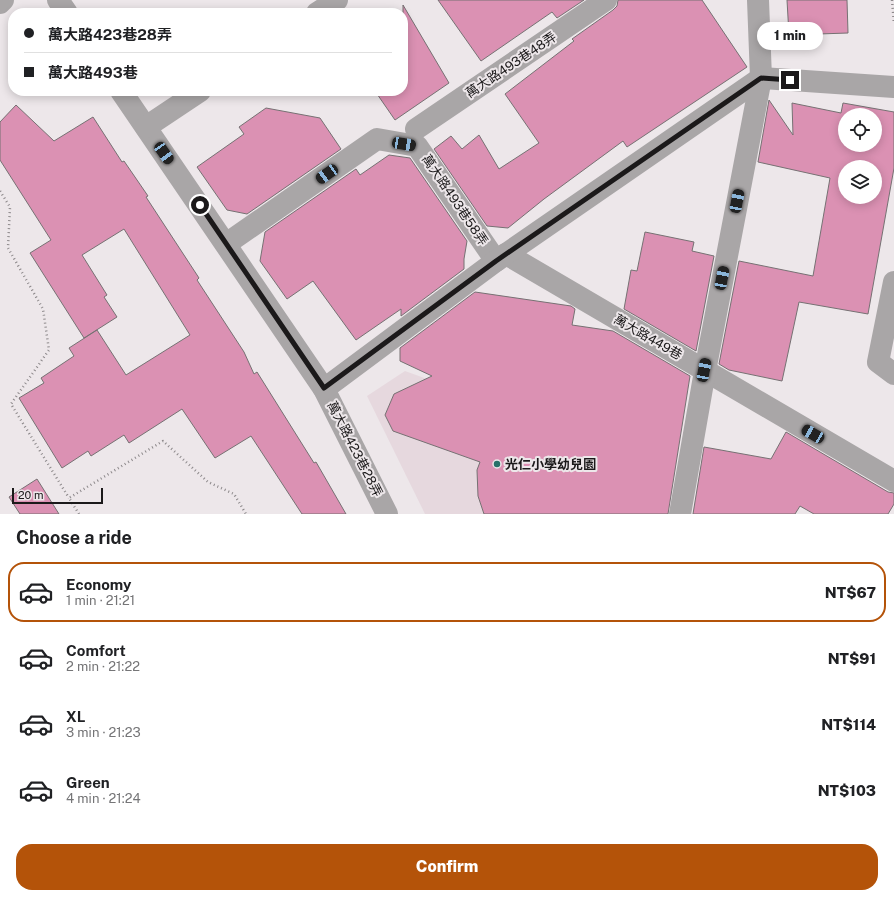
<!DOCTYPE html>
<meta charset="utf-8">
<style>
:root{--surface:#fff;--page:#f6f6f6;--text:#202124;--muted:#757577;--line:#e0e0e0;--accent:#b45309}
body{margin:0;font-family:"Public Sans","Noto Sans TC",sans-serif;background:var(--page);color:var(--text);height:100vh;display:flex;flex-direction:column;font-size:15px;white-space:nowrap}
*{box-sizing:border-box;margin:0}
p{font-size:13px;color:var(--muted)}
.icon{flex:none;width:22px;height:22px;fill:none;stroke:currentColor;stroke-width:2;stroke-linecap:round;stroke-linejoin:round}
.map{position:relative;height:514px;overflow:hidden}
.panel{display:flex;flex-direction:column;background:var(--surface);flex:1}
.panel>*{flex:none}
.guide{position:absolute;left:8px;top:8px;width:400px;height:88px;border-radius:16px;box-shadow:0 2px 10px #0003;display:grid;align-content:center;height:88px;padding:0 16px;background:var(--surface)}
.fabs{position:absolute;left:838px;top:108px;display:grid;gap:8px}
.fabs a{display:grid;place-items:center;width:44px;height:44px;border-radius:50%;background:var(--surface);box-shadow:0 2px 10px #0003;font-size:20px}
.scale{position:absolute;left:12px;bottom:10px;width:91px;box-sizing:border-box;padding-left:4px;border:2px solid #1b191a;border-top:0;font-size:11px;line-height:14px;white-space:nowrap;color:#1b191a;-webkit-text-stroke:3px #ede7ea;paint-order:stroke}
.end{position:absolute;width:18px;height:18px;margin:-9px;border:5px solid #1b191a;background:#fff;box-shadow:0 0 0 2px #fff}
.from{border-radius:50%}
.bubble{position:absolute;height:28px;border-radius:14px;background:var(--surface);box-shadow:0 2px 10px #0003;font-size:13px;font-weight:800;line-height:28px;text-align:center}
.car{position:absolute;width:12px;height:24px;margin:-12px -6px;border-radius:5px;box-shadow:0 0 3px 1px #0007;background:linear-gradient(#222 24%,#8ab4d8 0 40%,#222 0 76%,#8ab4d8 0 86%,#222 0)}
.guide b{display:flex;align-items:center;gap:14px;height:38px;font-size:15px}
.guide b+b{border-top:1px solid var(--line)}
.guide i{width:10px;height:10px;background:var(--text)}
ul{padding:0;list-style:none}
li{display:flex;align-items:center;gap:12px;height:60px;margin:0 8px 6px;padding:0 8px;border:2px solid transparent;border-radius:16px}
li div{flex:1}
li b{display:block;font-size:15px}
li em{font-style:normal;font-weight:800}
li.selected{border-color:var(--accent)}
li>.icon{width:36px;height:36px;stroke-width:1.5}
h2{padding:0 16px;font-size:18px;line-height:48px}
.primary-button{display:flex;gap:8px;margin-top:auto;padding:8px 16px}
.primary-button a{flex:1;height:46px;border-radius:16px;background:var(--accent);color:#fff;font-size:16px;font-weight:800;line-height:46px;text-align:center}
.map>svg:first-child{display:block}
</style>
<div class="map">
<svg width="894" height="514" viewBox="0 0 894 514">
<rect width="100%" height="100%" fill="#ede7ea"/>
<path fill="#e6d8de" d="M 405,371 L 593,439 L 594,514 L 425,514 L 367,396 Z"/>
<g fill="#db91b3" stroke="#767173" fill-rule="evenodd">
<path d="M 438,0 L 584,0 L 557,18 L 552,12 L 481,61 Z"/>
<path d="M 618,0 L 702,0 L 747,67 L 627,147 L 623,141 L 544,199 L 508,228 L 487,226 L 434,149 L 451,136 L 462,149 L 479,135 L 499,169 L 539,143 L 505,94 L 574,41 L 572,39 L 613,10 L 617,6 Z"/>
<path d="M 787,0 L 847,0 L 848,33 L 789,35 Z"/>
<path d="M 403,5 L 449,83 L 395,120 L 375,91 L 403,91 Z"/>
<path d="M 769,100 L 793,135 L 792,103 L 841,113 L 843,103 L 894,112 L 894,168 L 868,314 L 799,302 L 782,381 L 729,370 L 719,364 L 739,261 L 813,276 L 830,178 L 758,162 ZM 845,115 L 875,115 L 875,145 L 845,145 ZM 845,167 L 875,167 L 875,197 L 845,197 Z"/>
<path d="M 16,105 L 54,141 L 93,117 L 122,162 L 124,161 L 148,196 L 146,197 L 199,278 L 197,280 L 244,352 L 254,374 L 257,372 L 314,463 L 316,462 L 346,514 L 302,514 L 251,436 L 215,458 L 182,409 L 129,443 L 124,435 L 91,456 L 88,451 L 62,468 L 19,398 L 44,383 L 41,378 L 74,356 L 69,348 L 97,330 L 126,375 L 190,335 L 124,229 L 82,255 L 107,295 L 104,297 L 117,317 L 84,338 L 30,253 L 51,240 L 0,160 L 0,122 Z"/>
<path d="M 266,108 L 320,118 L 341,149 L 247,214 L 227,210 L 197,167 L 244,134 L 239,127 Z"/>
<path d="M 389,155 L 410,158 L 467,241 L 464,259 L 464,269 L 401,316 L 401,309 L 356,340 L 313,281 L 287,299 L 260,261 L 265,232 L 356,169 L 360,175 Z"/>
<path d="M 645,232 L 694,242 L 692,251 L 714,256 L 696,351 L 624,309 L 631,270 L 637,271 Z"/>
<path d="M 475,292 L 571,306 L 575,309 L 572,325 L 613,331 L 690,376 L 668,514 L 484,514 L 478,496 L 477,470 L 480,462 L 393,431 L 385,415 L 394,394 L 432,376 L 400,361 L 400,348 Z"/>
<path d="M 786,432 L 888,492 L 894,493 L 894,504 L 888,514 L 814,514 L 800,506 L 795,514 L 693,514 L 704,447 L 771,459 Z"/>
<path d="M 37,479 L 59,514 L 20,514 L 9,497 Z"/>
</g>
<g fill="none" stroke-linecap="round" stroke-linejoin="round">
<g stroke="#8d898b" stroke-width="2.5" stroke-dasharray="1 3" stroke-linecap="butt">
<path d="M 892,0 L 894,24"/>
<path d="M 0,191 L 10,207 L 8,248 L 43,309 L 49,350 L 11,404 L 69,498"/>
<path d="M 79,514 L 69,498 L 163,441 L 208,482 L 234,494 L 246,514"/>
</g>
<g stroke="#a9a6a7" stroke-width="22">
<path d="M 58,0 L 67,13"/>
<path d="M 0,3 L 3,0"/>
<path d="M 317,13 L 337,0"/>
<path d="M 121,91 L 324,389 L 387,514"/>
<path d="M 146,127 L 200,91"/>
<path d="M 416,129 L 606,0"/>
<path d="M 226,244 L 377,139 L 417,146 L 496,261"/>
<path d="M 506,254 L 894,481"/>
<path d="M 894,282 L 878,362 L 894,374"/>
<path d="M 324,389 L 496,261 L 761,78 L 894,87"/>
<path d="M 680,514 L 705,371 L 761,78 L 758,0"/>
</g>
</g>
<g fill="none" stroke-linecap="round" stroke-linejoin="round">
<path stroke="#1b191a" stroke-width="5" d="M 200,205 L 324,388 L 496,261 L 761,78 L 790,80"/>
</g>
<circle fill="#28716a" stroke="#ede7ea" stroke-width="1.5" cx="497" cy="464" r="4"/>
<g text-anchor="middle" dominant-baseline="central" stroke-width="4" stroke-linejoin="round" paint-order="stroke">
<g font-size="13" fill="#1b191a" stroke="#ede7ea">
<text transform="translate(511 65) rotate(-34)">萬大路493巷48弄</text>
<text transform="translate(455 200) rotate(56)">萬大路493巷58弄</text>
<text transform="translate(648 337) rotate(30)">萬大路449巷</text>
<text transform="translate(355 449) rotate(63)">萬大路423巷28弄</text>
</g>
<g font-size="13" font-weight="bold" fill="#1b191a" stroke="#ede7ea" text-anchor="start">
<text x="505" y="464">光仁小學幼兒園</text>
</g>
</g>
</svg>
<div class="fabs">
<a><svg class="icon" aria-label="locate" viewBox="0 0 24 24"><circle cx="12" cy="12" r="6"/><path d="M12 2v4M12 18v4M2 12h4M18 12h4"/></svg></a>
<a><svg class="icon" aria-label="layers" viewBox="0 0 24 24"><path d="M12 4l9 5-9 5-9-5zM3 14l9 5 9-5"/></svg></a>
</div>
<div class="scale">20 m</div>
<i class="end from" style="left:200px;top:205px"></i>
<i class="end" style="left:790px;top:80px"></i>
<div class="bubble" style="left:757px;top:22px;width:66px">1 min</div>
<i class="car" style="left:404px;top:144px;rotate:99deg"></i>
<i class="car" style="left:164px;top:153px;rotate:145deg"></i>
<i class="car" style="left:327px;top:174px;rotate:235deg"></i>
<i class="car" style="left:737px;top:201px;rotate:11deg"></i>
<i class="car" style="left:722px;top:278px;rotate:11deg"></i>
<i class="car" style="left:704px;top:370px;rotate:11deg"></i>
<i class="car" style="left:813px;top:434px;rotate:300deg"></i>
<div class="guide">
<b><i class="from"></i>萬大路423巷28弄</b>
<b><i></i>萬大路493巷</b>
</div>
</div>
<section class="panel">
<h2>Choose a ride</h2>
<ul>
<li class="selected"><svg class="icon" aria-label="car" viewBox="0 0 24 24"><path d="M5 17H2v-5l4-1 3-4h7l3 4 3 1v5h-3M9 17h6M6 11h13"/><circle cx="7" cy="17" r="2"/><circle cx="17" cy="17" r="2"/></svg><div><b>Economy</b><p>1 min · 21:21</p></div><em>NT$67</em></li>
<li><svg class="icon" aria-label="car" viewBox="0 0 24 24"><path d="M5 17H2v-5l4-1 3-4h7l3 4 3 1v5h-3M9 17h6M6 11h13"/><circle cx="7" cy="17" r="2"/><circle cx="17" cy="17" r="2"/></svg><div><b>Comfort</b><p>2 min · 21:22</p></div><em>NT$91</em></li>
<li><svg class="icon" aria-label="car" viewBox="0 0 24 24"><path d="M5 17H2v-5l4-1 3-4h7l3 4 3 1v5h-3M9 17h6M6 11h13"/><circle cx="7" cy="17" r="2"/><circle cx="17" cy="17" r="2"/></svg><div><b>XL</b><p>3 min · 21:23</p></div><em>NT$114</em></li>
<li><svg class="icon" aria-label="car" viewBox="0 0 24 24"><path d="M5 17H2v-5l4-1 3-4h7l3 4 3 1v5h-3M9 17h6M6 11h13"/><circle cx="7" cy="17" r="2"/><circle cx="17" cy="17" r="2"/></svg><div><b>Green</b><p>4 min · 21:24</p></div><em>NT$103</em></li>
</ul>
<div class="primary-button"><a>Confirm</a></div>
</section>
